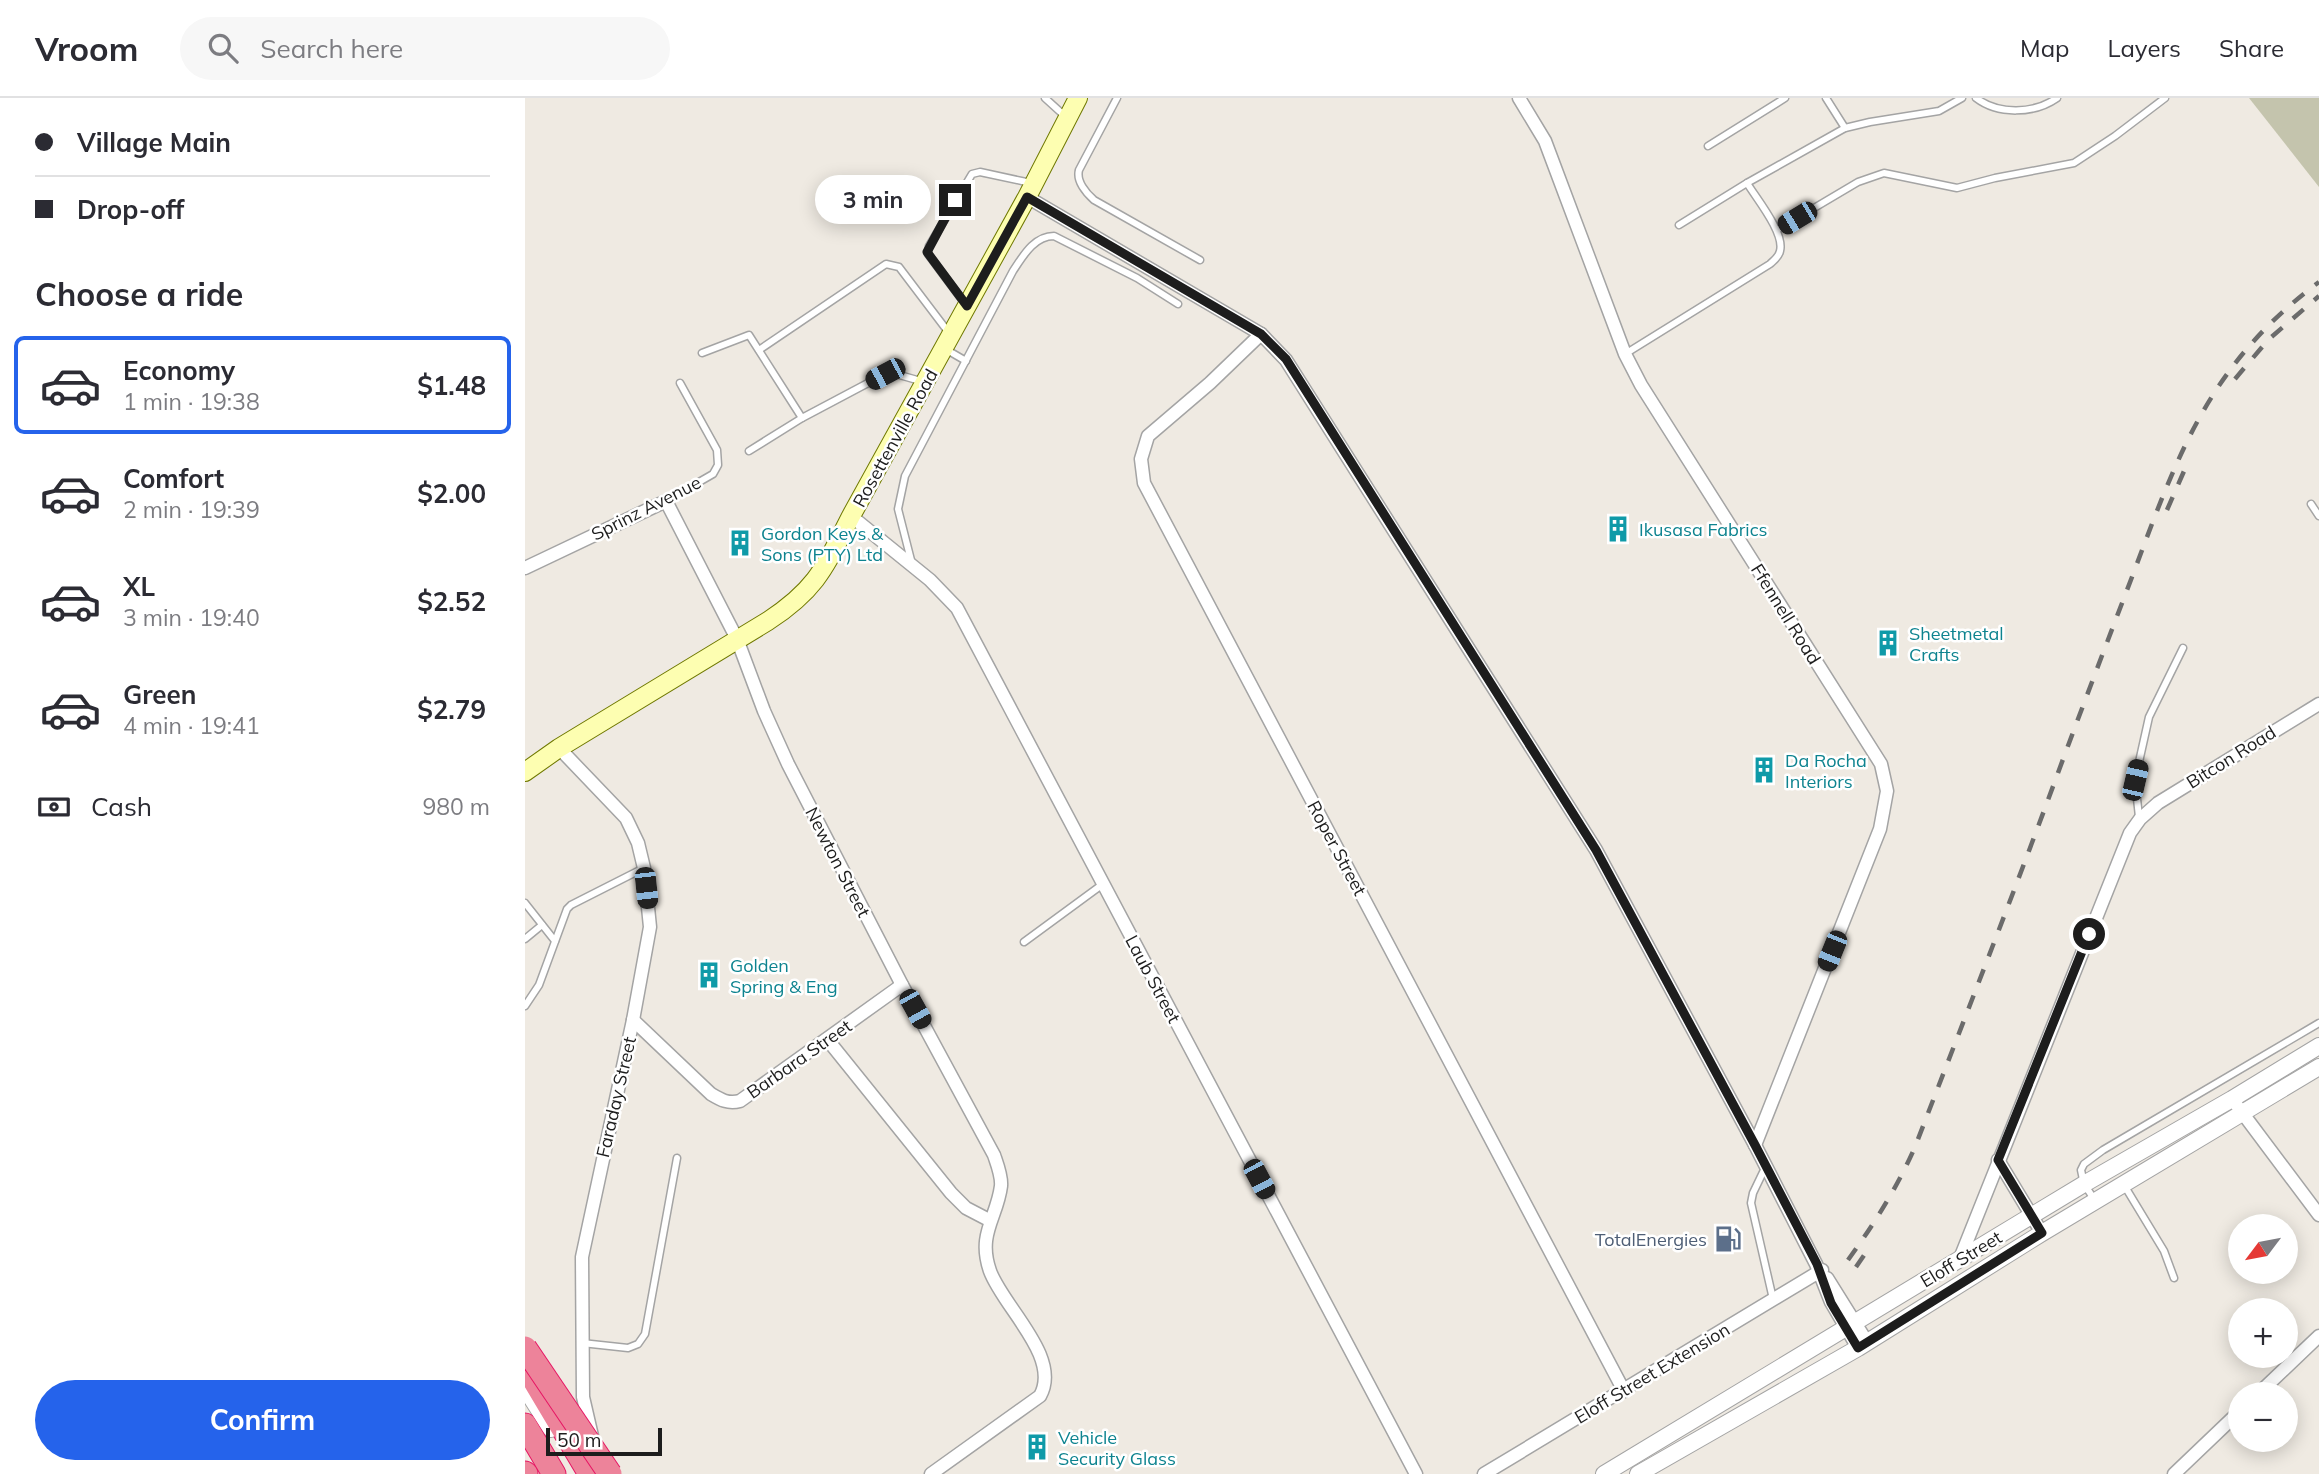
<!DOCTYPE html>
<meta charset="utf-8">
<style>
:root{--surface:#fff;--page:#f7f7f7;--text:#2b2b33;--muted:#7c7c81;--line:#e1e1e2;--accent:#2563eb}
body{margin:0;font-family:Mulish,sans-serif;background:var(--page);color:var(--text);height:100vh;display:flex;flex-direction:column;font-size:26px;white-space:nowrap}
*{box-sizing:border-box;margin:0}
p{font-size:23px;color:var(--muted)}
.icon{flex:none;width:38px;height:38px;fill:none;stroke:currentColor;stroke-width:2;stroke-linecap:round;stroke-linejoin:round}
.map{position:relative;flex:1;overflow:hidden}
.drawer{display:flex;flex-direction:column;background:var(--surface);width:525px}
.drawer>*{flex:none}
.guide{display:grid;align-content:center;height:154px;padding:0 35px;background:var(--surface)}
.needle{width:46px;rotate:238deg}
.buttons{position:absolute;left:1703px;top:1116px;display:grid;gap:14px}
.buttons a{display:grid;place-items:center;width:70px;height:70px;border-radius:50%;background:var(--surface);box-shadow:0 4px 18px #0003;font-size:35px}
.scale{position:absolute;left:21px;bottom:18px;width:116px;box-sizing:border-box;padding-left:7px;border:4px solid #1d1d1d;border-top:0;font-size:19px;line-height:24px;white-space:nowrap;color:#1d1d1d;-webkit-text-stroke:5px #fff;paint-order:stroke}
.end{position:absolute;width:32px;height:32px;margin:-16px;border:9px solid #1d1d1d;background:#fff;box-shadow:0 0 0 4px #fff}
.from{border-radius:50%}
.bubble{position:absolute;height:49px;border-radius:24px;background:var(--surface);box-shadow:0 4px 18px #0003;font-size:23px;font-weight:700;line-height:49px;text-align:center}
.car{position:absolute;width:21px;height:42px;margin:-21px -10px;border-radius:9px;box-shadow:0 0 5px 2px #0007;background:linear-gradient(#222 24%,#8ab4d8 0 40%,#222 0 76%,#8ab4d8 0 86%,#222 0)}
.guide b{display:flex;align-items:center;gap:24px;height:66px;font-size:26px}
.guide b+b{border-top:2px solid var(--line)}
.guide i{width:18px;height:18px;background:var(--text)}
ul{padding:0;list-style:none}
li{display:flex;align-items:center;gap:21px;height:98px;margin:0 14px 10px;padding:0 21px;border:4px solid transparent;border-radius:10px}
li div{flex:1}
li b{display:block;font-size:26px}
li em{font-style:normal;font-weight:700}
li.active{border-color:var(--accent)}
li>.icon{width:63px;height:63px;stroke-width:1.5}
h2{padding:0 35px;font-size:32px;line-height:84px}
.pay{display:flex;align-items:center;gap:18px;height:77px;padding:0 35px;font-size:26px}
.pay p{margin-inline-start:auto}
.button{display:flex;gap:14px;margin-top:auto;padding:14px 35px}
.button a{flex:1;height:80px;border-radius:42px;background:var(--accent);color:#fff;font-size:28px;font-weight:700;line-height:80px;text-align:center}
header{display:flex;align-items:center;gap:42px;box-sizing:border-box;height:98px;padding:0 35px;background:var(--surface);border-bottom:2px solid var(--line)}
header strong{font-size:33px}
nav{display:flex;gap:38px;margin-inline-start:auto;font-size:24px}
.search{width:490px;height:63px;background:var(--page);display:flex;align-items:center;gap:18px;box-sizing:border-box;padding:0 24px;border-radius:38px;color:var(--muted);font-size:26px}
main{display:flex;flex:1;min-height:0}
.map>svg:first-child{display:block}
</style>
<header>
<strong>Vroom</strong>
<div class="search"><svg class="icon" aria-label="search" viewBox="0 0 24 24"><circle cx="10" cy="10" r="6"/><path d="M15 15l6 6"/></svg>Search here</div>
<nav><a>Map</a><a>Layers</a><a>Share</a></nav>
</header>
<main>
<section class="drawer">
<div class="guide">
<b><i class="from"></i>Village Main</b>
<b><i></i>Drop-off</b>
</div>
<h2>Choose a ride</h2>
<ul>
<li class="active"><svg class="icon" aria-label="car" viewBox="0 0 24 24"><path d="M5 17H2v-5l4-1 3-4h7l3 4 3 1v5h-3M9 17h6M6 11h13"/><circle cx="7" cy="17" r="2"/><circle cx="17" cy="17" r="2"/></svg><div><b>Economy</b><p>1 min · 19:38</p></div><em>$1.48</em></li>
<li><svg class="icon" aria-label="car" viewBox="0 0 24 24"><path d="M5 17H2v-5l4-1 3-4h7l3 4 3 1v5h-3M9 17h6M6 11h13"/><circle cx="7" cy="17" r="2"/><circle cx="17" cy="17" r="2"/></svg><div><b>Comfort</b><p>2 min · 19:39</p></div><em>$2.00</em></li>
<li><svg class="icon" aria-label="car" viewBox="0 0 24 24"><path d="M5 17H2v-5l4-1 3-4h7l3 4 3 1v5h-3M9 17h6M6 11h13"/><circle cx="7" cy="17" r="2"/><circle cx="17" cy="17" r="2"/></svg><div><b>XL</b><p>3 min · 19:40</p></div><em>$2.52</em></li>
<li><svg class="icon" aria-label="car" viewBox="0 0 24 24"><path d="M5 17H2v-5l4-1 3-4h7l3 4 3 1v5h-3M9 17h6M6 11h13"/><circle cx="7" cy="17" r="2"/><circle cx="17" cy="17" r="2"/></svg><div><b>Green</b><p>4 min · 19:41</p></div><em>$2.79</em></li>
</ul>
<div class="pay"><svg class="icon" aria-label="cash" viewBox="0 0 24 24"><path d="M3 7h18v10H3z"/><circle cx="12" cy="12" r="2"/></svg>Cash<p>980 m</p></div>
<div class="button"><a>Confirm</a></div>
</section>
<div class="map">
<svg width="1794" height="1376" viewBox="0 0 1794 1376">
<rect width="100%" height="100%" fill="#efeae2"/>
<path fill="#c4c4ad" d="M 1724,0 L 1794,0 L 1794,89 Z"/>
<g fill="none" stroke-linecap="round" stroke-linejoin="round">
<g stroke="#a4a4a4" stroke-width="9">
<g id="service">
<path d="M 520,0 L 542,20"/>
<path d="M 592,0 L 554,72 C 551,83 561,95 569,102 L 675,162"/>
<path d="M 1301,0 L 1320,30"/>
<path d="M 1451,0 C 1473,17 1509,16 1532,0"/>
<path d="M 1183,48 L 1260,0"/>
<path d="M 1154,127 L 1222,85 L 1320,30 L 1345,24 L 1414,13 L 1437,0"/>
<path d="M 1252,132 L 1333,84 L 1359,75 L 1432,90 L 1470,80 L 1549,65 L 1590,38 L 1640,0"/>
<path d="M 441,207 L 403,156 L 404,148 L 447,76 L 455,74 L 506,85"/>
<path d="M 234,252 L 361,166 L 374,169 L 424,235"/>
<path d="M 422,252 L 441,263"/>
<path d="M 177,255 L 224,237 L 277,320"/>
<path d="M 1100,256 L 1245,166 C 1249,162 1254,159 1255,153 C 1260,135 1231,100 1222,85"/>
<path d="M 224,353 L 277,320 L 360,276 L 371,276 L 399,284"/>
<path d="M 141,403 L 188,376 L 193,367 L 192,352 L 155,285"/>
<path d="M 1786,406 L 1794,418"/>
<path d="M 387,466 L 373,411 L 380,378 L 488,173 C 498,158 509,138 529,138 L 612,180 L 653,206"/>
<path d="M 1614,719 L 1610,682 L 1624,619 L 1658,550"/>
<path d="M 0,805 L 30,843"/>
<path d="M 0,841 L 17,827"/>
<path d="M 499,844 L 578,786"/>
<path d="M 0,908 L 14,887 L 42,811 L 46,807 L 119,770"/>
<path d="M 1240,1070 L 1228,1095 L 1226,1105 L 1248,1201"/>
<path d="M 1599,1087 L 1639,1153 L 1649,1180"/>
<path d="M 1569,1101 L 1559,1086 L 1556,1072 L 1559,1066 L 1578,1052 L 1794,925"/>
<path d="M 57,1245 L 103,1250 L 113,1246 L 120,1236 L 152,1060"/>
</g>
</g>
<g stroke="#a4a4a4" stroke-width="15">
<g id="minor">
<path d="M 994,0 L 1020,43 L 1100,256 L 1116,287 L 1356,666 L 1362,693 L 1355,731 L 1230,1047"/>
<path d="M 502,99 L 736,236 L 761,262 L 1071,752 L 1230,1047 L 1291,1166 L 1306,1204 L 1333,1250"/>
<path d="M 736,236 L 685,285 L 623,338 L 616,361 L 619,385 L 1099,1293"/>
<path d="M 326,418 L 405,482 L 432,510 L 891,1376"/>
<path d="M 0,470 L 141,403 L 212,541 L 239,613 L 263,666 L 377,887 L 469,1057 C 472,1066 477,1078 476,1088 C 472,1120 452,1136 465,1173 C 478,1209 537,1259 515,1298 L 406,1376"/>
<path d="M 34,650 L 101,720 L 113,745 L 119,770 L 125,829 L 108,922 L 57,1159 L 58,1299 L 67,1338"/>
<path d="M 108,922 L 186,996 C 196,1002 203,1006 215,1003 L 377,887"/>
<path d="M 302,941 L 426,1095 L 441,1110 L 464,1122"/>
<path d="M 1707,1001 L 1794,1117"/>
<path d="M 1473,1062 L 1517,1135"/>
<path d="M 1434,1163 L 1605,735 L 1615,721 L 1633,705 L 1794,606"/>
<path d="M 1302,1180 L 1342,1244"/>
<path d="M 1732,1297 L 1794,1238"/>
<path d="M 959,1376 L 1297,1172"/>
<path d="M 1649,1376 L 1715,1313"/>
</g>
</g>
<g stroke="#a4a4a4" stroke-width="18">
<g id="tertiary">
<path d="M 0,1290 L 26,1331"/>
<path d="M 1079,1376 L 1559,1086 L 1707,1001 L 1794,948"/>
<path d="M 1113,1376 L 1333,1250 L 1517,1135 L 1794,969"/>
</g>
</g>
<g stroke="#6f7800" stroke-width="20">
<path id="secondary" d="M 0,674 L 34,650 L 243,523 C 292,491 300,469 326,418 L 502,99 L 553,0"/>
</g>
<g stroke="#e61664" stroke-width="25">
<g id="motorway">
<path d="M 2,1270 L 65,1376"/>
<path d="M 0,1327 L 29,1376"/>
<path d="M 0,1375 L 1,1376"/>
</g>
</g>
<use href="#service" stroke="#fff" stroke-width="6"/>
<use href="#minor" stroke="#fff" stroke-width="12"/>
<use href="#tertiary" stroke="#fff" stroke-width="16"/>
<use href="#secondary" stroke="#fdfeb1" stroke-width="18"/>
<use href="#motorway" stroke="#ed839a" stroke-width="23"/>
<g stroke="#6b6b6b" stroke-width="4.5" stroke-dasharray="14 14" stroke-linecap="butt">
<path d="M 1710,281 L 1743,242 L 1794,198"/>
<path d="M 1642,412 L 1663,364"/>
<path d="M 1323,1162 C 1349,1126 1372,1090 1390,1049 C 1437,927 1485,805 1530,683 C 1555,615 1581,547 1607,479 C 1653,356 1684,266 1794,184"/>
<path d="M 1331,1169 L 1346,1147"/>
</g>
<g stroke="#e61664" stroke-width="25" stroke-linecap="butt">
<path id="motorway-bridge" d="M 0,1250 L 85,1376"/>
</g>
<use href="#motorway-bridge" stroke="#ed839a" stroke-width="23"/>
</g>
<g fill="none" stroke-linecap="round" stroke-linejoin="round">
<path stroke="#1d1d1d" stroke-width="9" d="M 430,102 L 402,154 L 442,208 L 502,99 L 736,236 L 761,261 L 1071,752 L 1230,1047 L 1292,1166 L 1306,1205 L 1333,1250 L 1517,1135 L 1473,1062 L 1564,836"/>
</g>
<defs>
<g id="building-bare" transform="scale(2.1)"><path d="M-4-6H4V6H1V3H-1V6H-4ZM-2.5-4.3h1.7v1.8h-1.7ZM.8-4.3h1.7v1.8H.8ZM-2.5-1h1.7V.8h-1.7ZM.8-1h1.7V.8H.8Z" fill="#0f9aa8" stroke="#fff" stroke-width="2.5" paint-order="stroke"/></g>
<g id="fuel-bare" transform="scale(2.1)"><path d="M-5.5-6h7V0h2V4h1.3V-2.5L3-4.5l.8-.8L6-3V5H2.5V1h-1V6h-7ZM-4.2-4.7v3.2H.2V-4.7Z" fill="#5c6f8a" stroke="#fff" stroke-width="2.5" paint-order="stroke"/></g>
</defs>
<g fill-rule="evenodd">
<use href="#building-bare" x="1093" y="431"/>
<use href="#building-bare" x="215" y="445"/>
<use href="#building-bare" x="1363" y="545"/>
<use href="#building-bare" x="1239" y="672"/>
<use href="#building-bare" x="184" y="877"/>
<use href="#fuel-bare" x="1203" y="1141"/>
<use href="#building-bare" x="512" y="1349"/>
</g>
<g text-anchor="middle" dominant-baseline="central" stroke-width="5" stroke-linejoin="round" paint-order="stroke">
<g font-size="18" fill="#1d1d1d" stroke="#fff">
<text transform="translate(370 340) rotate(-61)">Rosettenville Road</text>
<text transform="translate(121 410) rotate(-27)">Sprinz Avenue</text>
<text transform="translate(1261 516) rotate(58)">Ffennell Road</text>
<text transform="translate(1706 659) rotate(-32)">Bitcon Road</text>
<text transform="translate(812 750) rotate(62)">Roper Street</text>
<text transform="translate(313 764) rotate(63)">Newton Street</text>
<text transform="translate(628 881) rotate(62)">Laub Street</text>
<text transform="translate(274 961) rotate(-35)">Barbara Street</text>
<text transform="translate(91 999) rotate(-77)">Faraday Street</text>
<text transform="translate(1436 1161) rotate(-31)">Eloff Street</text>
<text transform="translate(1127 1275) rotate(-31)">Eloff Street Extension</text>
</g>
<g font-size="18" fill="#0d838f" stroke="#fff" text-anchor="start">
<text x="1114" y="431">Ikusasa Fabrics</text>
<text x="236" y="435">Gordon Keys &amp;<tspan x="236" dy="21">Sons (PTY) Ltd</tspan></text>
<text x="1384" y="535">Sheetmetal<tspan x="1384" dy="21">Crafts</tspan></text>
<text x="1260" y="662">Da Rocha<tspan x="1260" dy="21">Interiors</tspan></text>
<text x="205" y="867">Golden<tspan x="205" dy="21">Spring &amp; Eng</tspan></text>
<text x="533" y="1339">Vehicle<tspan x="533" dy="21">Security Glass</tspan></text>
</g>
<g font-size="18" fill="#4e5e75" stroke="#fff" text-anchor="end">
<text x="1182" y="1141">TotalEnergies</text>
</g>
</g>
</svg>
<div class="buttons">
<a><svg class="needle" viewBox="-14 -14 28 28"><path d="M0-13l5 13h-10z" fill="#e53935"/><path d="M0 13l5-13h-10z" fill="#7c7c81"/></svg></a>
<a>+</a>
<a>−</a>
</div>
<div class="scale">50 m</div>
<i class="end from" style="left:1564px;top:836px"></i>
<i class="end" style="left:430px;top:102px"></i>
<div class="bubble" style="left:290px;top:77px;width:116px">3 min</div>
<i class="car" style="left:1272px;top:120px;rotate:239deg"></i>
<i class="car" style="left:360px;top:276px;rotate:242deg"></i>
<i class="car" style="left:1610px;top:682px;rotate:13deg"></i>
<i class="car" style="left:121px;top:790px;rotate:174deg"></i>
<i class="car" style="left:1307px;top:853px;rotate:202deg"></i>
<i class="car" style="left:390px;top:911px;rotate:151deg"></i>
<i class="car" style="left:734px;top:1081px;rotate:152deg"></i>
</div>
</main>
